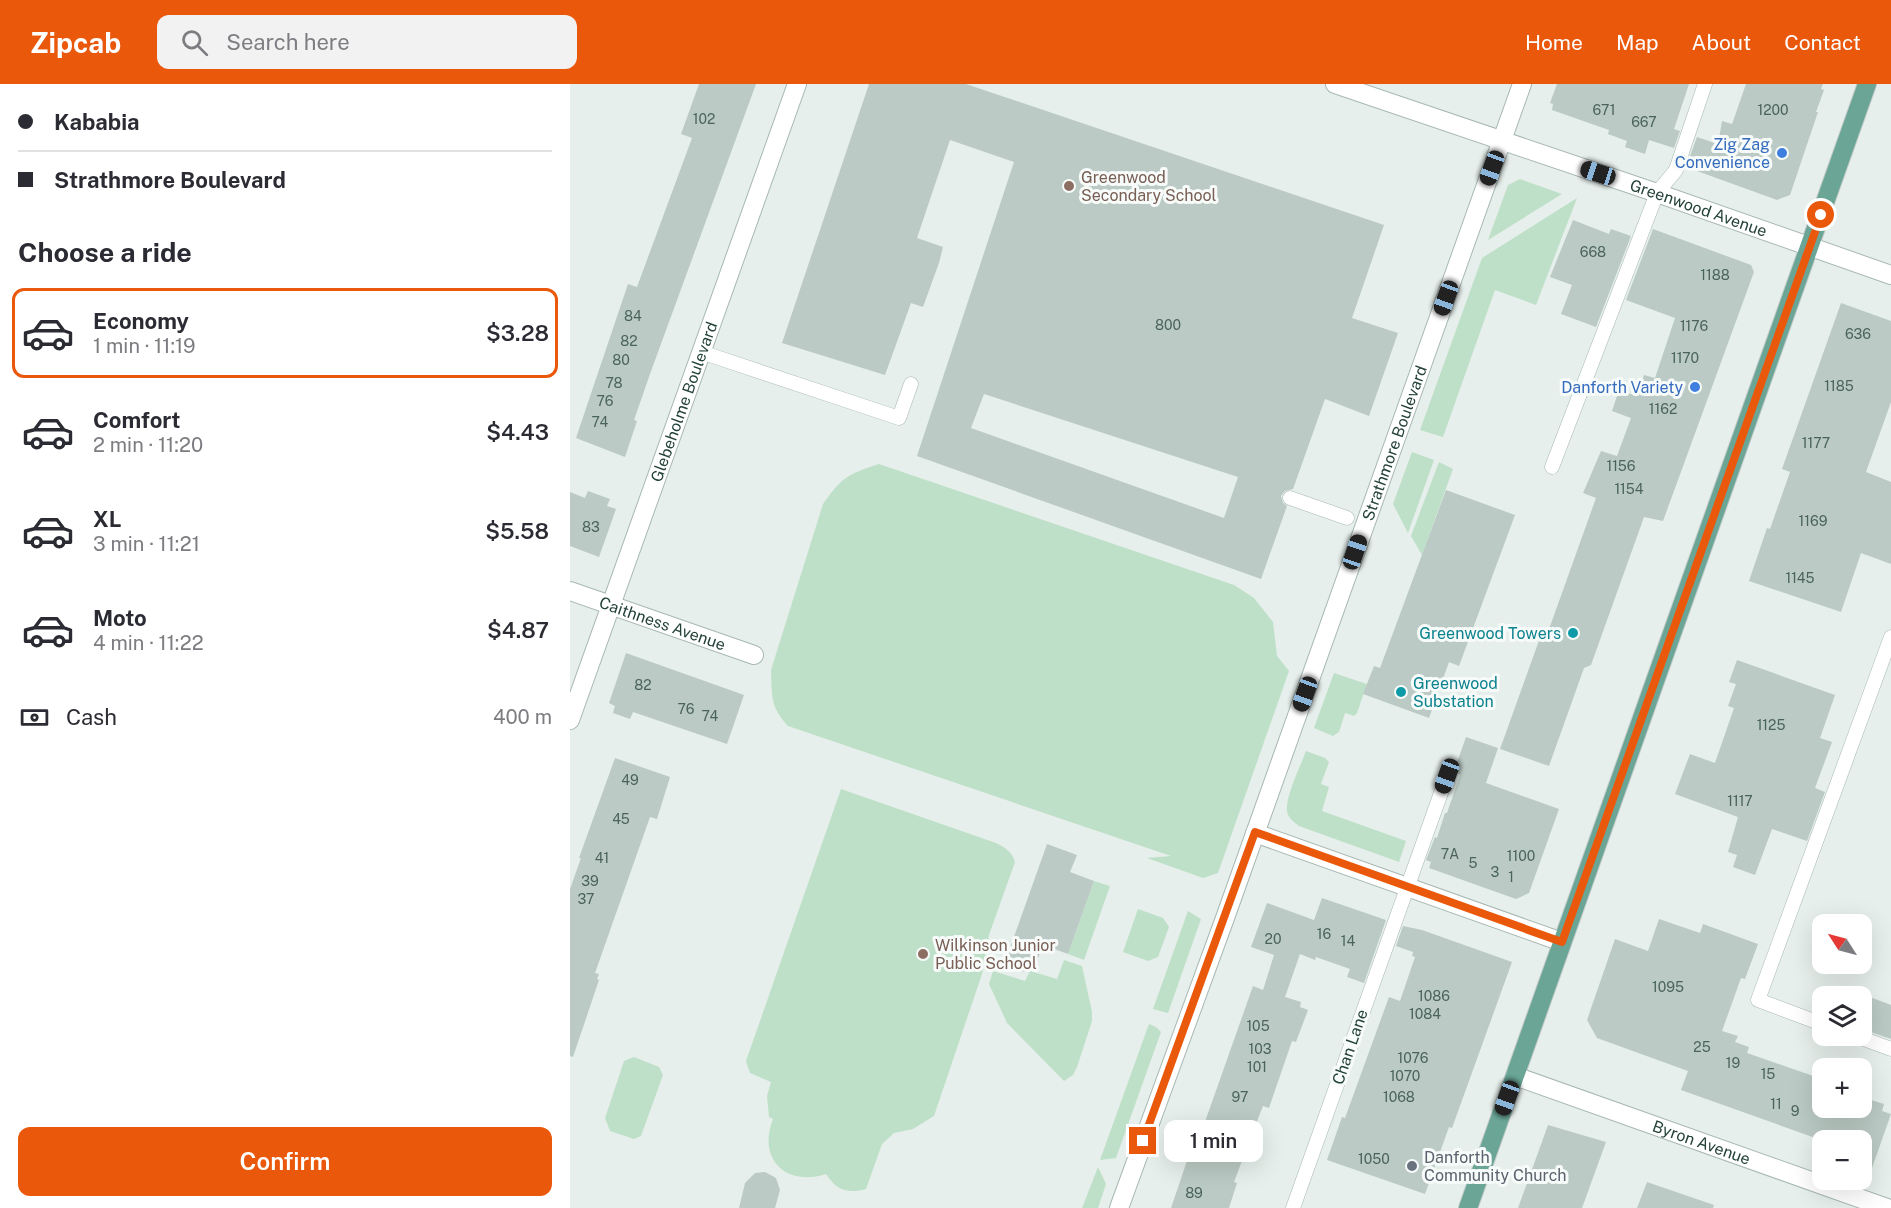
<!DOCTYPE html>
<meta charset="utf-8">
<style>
:root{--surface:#fff;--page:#f2f2f3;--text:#2b2b33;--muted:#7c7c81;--line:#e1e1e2;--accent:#ea580c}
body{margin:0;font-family:"Public Sans",sans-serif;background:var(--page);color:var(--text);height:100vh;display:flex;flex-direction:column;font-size:22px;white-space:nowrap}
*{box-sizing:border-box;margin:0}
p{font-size:20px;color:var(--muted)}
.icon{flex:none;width:33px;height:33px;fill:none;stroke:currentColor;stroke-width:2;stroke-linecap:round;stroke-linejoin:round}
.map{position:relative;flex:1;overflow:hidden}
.side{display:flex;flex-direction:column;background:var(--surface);width:570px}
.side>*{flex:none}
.hud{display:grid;align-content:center;height:132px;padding:0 18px;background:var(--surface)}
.needle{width:39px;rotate:306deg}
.controls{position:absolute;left:1242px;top:830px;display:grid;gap:12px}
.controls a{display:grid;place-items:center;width:60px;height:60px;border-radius:12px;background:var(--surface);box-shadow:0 6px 24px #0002;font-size:30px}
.end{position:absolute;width:27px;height:27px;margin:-14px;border:8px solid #ea580c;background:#fff;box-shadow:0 0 0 3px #fff}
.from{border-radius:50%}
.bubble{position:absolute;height:42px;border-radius:12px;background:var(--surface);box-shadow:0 6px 24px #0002;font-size:20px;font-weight:600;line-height:42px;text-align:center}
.car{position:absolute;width:18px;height:36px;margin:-18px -9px;border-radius:8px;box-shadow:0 0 4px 2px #0007;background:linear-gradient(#222 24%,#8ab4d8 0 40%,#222 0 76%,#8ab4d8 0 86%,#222 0)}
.hud b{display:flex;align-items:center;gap:21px;height:57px;font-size:22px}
.hud b+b{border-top:2px solid var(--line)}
.hud i{width:15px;height:15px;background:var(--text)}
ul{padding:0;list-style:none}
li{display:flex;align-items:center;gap:18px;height:90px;margin:0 12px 9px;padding:0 6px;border:3px solid transparent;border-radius:12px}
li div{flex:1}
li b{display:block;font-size:22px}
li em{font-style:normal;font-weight:600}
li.current{border-color:var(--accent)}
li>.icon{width:54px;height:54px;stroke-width:1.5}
h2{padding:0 18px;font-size:27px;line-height:72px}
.pay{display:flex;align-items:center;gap:15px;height:66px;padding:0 18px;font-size:22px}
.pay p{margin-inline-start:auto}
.cta{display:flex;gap:12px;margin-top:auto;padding:12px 18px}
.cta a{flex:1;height:69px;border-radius:12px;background:var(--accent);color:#fff;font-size:24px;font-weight:600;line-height:69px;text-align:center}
header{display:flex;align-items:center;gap:36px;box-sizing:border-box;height:84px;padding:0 30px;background:var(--accent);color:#fff}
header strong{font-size:28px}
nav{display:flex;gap:33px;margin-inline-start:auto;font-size:21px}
.search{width:420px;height:54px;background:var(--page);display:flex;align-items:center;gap:15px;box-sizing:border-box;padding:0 21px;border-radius:12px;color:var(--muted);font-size:22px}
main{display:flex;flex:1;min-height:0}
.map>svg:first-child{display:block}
</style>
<header>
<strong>Zipcab</strong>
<div class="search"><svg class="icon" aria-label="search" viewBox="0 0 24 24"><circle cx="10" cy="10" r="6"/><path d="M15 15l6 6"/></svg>Search here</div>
<nav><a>Home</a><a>Map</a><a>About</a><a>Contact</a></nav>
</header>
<main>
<section class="side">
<div class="hud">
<b><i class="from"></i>Kababia</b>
<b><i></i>Strathmore Boulevard</b>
</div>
<h2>Choose a ride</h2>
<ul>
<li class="current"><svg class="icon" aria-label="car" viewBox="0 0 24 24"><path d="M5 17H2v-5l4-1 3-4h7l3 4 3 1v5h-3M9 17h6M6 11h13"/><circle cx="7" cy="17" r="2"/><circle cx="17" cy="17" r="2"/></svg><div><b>Economy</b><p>1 min · 11:19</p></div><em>$3.28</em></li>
<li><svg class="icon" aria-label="car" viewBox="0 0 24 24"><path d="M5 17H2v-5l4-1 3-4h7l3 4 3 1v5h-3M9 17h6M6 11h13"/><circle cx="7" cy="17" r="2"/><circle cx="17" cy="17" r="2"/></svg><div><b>Comfort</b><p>2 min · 11:20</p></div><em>$4.43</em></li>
<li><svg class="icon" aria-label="car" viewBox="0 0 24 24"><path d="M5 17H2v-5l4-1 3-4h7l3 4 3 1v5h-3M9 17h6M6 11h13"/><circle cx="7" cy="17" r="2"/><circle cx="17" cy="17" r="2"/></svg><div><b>XL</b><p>3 min · 11:21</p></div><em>$5.58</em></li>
<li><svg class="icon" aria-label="car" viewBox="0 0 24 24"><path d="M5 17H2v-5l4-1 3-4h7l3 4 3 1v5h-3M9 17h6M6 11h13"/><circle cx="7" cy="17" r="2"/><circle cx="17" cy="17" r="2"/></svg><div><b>Moto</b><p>4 min · 11:22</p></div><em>$4.87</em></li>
</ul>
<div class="pay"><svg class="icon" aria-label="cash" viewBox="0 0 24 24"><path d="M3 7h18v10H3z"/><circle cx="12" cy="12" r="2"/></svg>Cash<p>400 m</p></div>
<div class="cta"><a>Confirm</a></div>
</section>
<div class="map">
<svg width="1321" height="1124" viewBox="0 0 1321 1124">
<rect width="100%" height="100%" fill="#e6efeb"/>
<g fill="#bfe0c8">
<path d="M 950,95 L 992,110 L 918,156 L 938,101 Z"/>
<path d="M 1007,114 L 966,221 L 925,206 L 873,353 L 850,346 L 912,174 Z"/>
<path d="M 842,368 L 864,376 L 838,449 L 823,420 Z"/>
<path d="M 869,378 L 883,385 L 852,471 L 841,452 Z"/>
<path d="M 309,380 L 664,501 L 684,514 L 703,538 L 707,572 L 719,587 L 648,789 L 633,794 L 577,774 L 601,772 L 218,642 C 200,622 202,613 201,586 L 253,420 C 272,393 278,390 309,380 Z"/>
<path d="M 764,589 L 797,600 L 787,629 L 784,632 L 775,629 L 769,648 L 763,652 L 744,644 Z"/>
<path d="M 736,667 L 755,674 L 759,678 L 751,700 L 759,703 L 752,727 L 836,757 L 829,778 L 729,742 C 724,738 718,734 717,727 C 715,713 731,681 736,667 Z"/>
<path d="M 271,705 L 426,759 C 436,764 442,768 445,778 L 419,851 L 412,890 L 364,1032 L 343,1045 L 324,1049 L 312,1060 L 296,1105 C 277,1110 266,1106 256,1090 C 216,1103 187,1075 203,1035 L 199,1033 L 197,1012 L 201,998 L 180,989 L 176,977 Z"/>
<path d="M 524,797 L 540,802 L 514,876 L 498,870 Z"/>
<path d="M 568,825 L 593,834 L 599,843 L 588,873 L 578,877 L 553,868 Z"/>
<path d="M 618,827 L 631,835 L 598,929 L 583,925 Z"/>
<path d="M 494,876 L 512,882 L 522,928 L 522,937 L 507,983 L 503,991 L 494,997 L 437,939 L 419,900 L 423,887 L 455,897 L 460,887 L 487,895 Z"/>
<path d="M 579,940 L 586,943 L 591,948 L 546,1074 L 530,1076 Z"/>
<path d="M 64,973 L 89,983 L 93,991 L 71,1052 L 64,1055 L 40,1047 L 35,1034 L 54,977 Z"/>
<path d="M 528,1083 L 536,1100 L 528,1124 L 512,1124 Z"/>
</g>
<g fill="#bbcac4" fill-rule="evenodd">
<path d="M 129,0 L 186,0 L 80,290 L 64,336 L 67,337 L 55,373 L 6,354 L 58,200 L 67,203 L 122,54 L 111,50 Z"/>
<path d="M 299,0 L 396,0 L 814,141 L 782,234 L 828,249 L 799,332 L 755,315 L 723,405 L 715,407 L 711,412 L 713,419 L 717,422 L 691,495 L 347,372 L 444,78 L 380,56 L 347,154 L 373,163 L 369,179 L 353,223 L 341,219 L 315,291 L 212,259 ZM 414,310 L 668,393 L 654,434 L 401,344 Z"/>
<path d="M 987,0 L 1119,0 L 1104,45 L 1110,47 L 1104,64 L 1079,56 L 1075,70 L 1055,63 L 1057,57 L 1038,50 L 1039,46 L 982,26 L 983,20 L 980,19 Z"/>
<path d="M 1176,0 L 1253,0 L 1251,5 L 1254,6 L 1246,28 L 1248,28 L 1220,111 L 1207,116 L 1116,83 L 1127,53 L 1148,60 L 1152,37 L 1162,40 Z"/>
<path d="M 1003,136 L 1039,150 L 1041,145 L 1061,152 L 1026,243 L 991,230 L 1002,201 L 980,193 Z"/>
<path d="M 1083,145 L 1181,181 L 1184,188 L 1093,437 L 1074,433 L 1021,581 L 1014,584 L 979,682 L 930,665 L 971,551 L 978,548 L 1026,414 L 1013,409 L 1031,367 L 1047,372 L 1061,334 L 1042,327 L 1049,306 L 1067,312 L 1074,291 L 1085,294 L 1105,234 L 1056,216 Z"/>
<path d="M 1271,219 L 1321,237 L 1321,318 L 1296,388 L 1321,398 L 1321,480 L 1291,469 L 1271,528 L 1179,497 L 1197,444 L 1200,445 L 1220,388 L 1212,385 Z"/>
<path d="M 876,406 L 945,431 L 889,582 L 879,578 L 859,634 L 793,610 L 804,582 L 810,584 Z"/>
<path d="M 18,407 L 40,415 L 37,422 L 46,425 L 29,473 L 0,462 L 0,408 L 15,414 Z"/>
<path d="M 56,569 L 174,611 L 157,660 L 63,628 L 60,635 L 43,629 L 45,622 L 39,619 Z"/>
<path d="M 1167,576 L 1265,611 L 1250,654 L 1262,658 L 1245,704 L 1255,708 L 1237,757 L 1202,745 L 1185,791 L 1163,783 L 1167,771 L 1158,768 L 1168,733 L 1105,710 L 1120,670 L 1145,679 L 1164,624 L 1158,622 L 1166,600 L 1159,598 Z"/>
<path d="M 896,653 L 928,664 L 916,699 L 989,725 L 959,809 L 946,815 L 859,784 L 861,778 L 856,776 L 865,753 L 867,754 L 875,729 L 877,729 L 890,691 L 884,687 Z"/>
<path d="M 45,674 L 100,693 L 87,735 L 80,733 L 25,889 L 29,890 L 27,895 L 29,896 L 3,973 L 0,972 L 0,805 L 11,774 L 9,774 Z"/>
<path d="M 477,760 L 507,771 L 500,788 L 524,797 L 498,870 L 473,861 L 466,880 L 459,877 L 455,888 L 434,881 Z"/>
<path d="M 752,814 L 816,836 L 794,899 L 777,893 L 780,885 L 746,873 L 745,876 L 730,870 L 715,913 L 731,918 L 730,923 L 738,926 L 726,958 L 722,957 L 699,1024 L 693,1022 L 689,1032 L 664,1098 L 667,1099 L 659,1124 L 601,1124 L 621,1065 L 625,1066 L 683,902 L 693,906 L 704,871 L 681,863 L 697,819 L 744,836 Z"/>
<path d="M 1089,835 L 1130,849 L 1133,840 L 1188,860 L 1175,895 L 1171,894 L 1152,947 L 1168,952 L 1165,958 L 1179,963 L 1177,969 L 1252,995 L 1252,1006 L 1247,1023 L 1292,1023 L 1295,1014 L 1314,1020 L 1312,1027 L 1321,1030 L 1295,1104 L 1292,1103 L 1292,1056 L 1251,1056 L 1111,1006 L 1118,987 L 1027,954 L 1017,936 L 1045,855 L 1078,867 Z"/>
<path d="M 833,842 L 852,846 L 942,878 L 882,1044 L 879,1043 L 855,1110 L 757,1076 L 772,1033 L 775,1034 L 819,913 L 830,917 L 845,873 L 842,872 L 843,868 L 826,862 Z"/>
<path d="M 1292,910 L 1321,921 L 1321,955 L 1292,945 Z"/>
<path d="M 978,1041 L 1036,1058 L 1012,1124 L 948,1124 Z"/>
<path d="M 195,1088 L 206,1094 L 210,1106 L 205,1124 L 169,1124 L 175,1099 L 185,1089 Z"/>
<path d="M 1077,1098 L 1144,1121 L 1143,1124 L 1067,1124 Z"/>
</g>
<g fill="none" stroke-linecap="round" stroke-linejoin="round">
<g stroke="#a8b8b2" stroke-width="15">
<g id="service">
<path d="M 131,268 L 329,334 L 341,300"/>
<path d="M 982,383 L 1087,109 L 1106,86 L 1135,0"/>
<path d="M 720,414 L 777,434"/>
<path d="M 1252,940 L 1188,916 L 1321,553"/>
<path d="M 1283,951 L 1321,965"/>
<path d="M 723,1124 L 877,692"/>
</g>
</g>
<g stroke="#a8b8b2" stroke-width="20">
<g id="minor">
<path id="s1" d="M 0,507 L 184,571"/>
<path id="s2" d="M 0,636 L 227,0"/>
<path d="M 685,749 L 992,858"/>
<path id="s3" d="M 945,992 L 1317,1124"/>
<path id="s4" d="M 549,1124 L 655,834 L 952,0"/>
</g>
</g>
<g stroke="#a8b8b2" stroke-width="20">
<g id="tertiary">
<path id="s5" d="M 765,0 L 1087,109 L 1321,191"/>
</g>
</g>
<g stroke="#c2cac8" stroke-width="20">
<path id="primary" d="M 898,1124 L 1297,0"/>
</g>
<use href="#service" stroke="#fff" stroke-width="14"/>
<use href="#minor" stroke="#fff" stroke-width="18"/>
<use href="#tertiary" stroke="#fff" stroke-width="18"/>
<use href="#primary" stroke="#6aa596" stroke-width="18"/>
</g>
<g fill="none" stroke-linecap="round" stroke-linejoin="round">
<path stroke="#ea580c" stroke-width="8" d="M 573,1057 L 685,748 L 992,858 L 1251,131"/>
</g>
<g fill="#3f7fe0" stroke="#f7fbf9" stroke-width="2">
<circle cx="1212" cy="69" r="6"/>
<circle cx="1125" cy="303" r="6"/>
</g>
<g fill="#8d6e63" stroke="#f7fbf9" stroke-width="2">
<circle cx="499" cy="102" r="6"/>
<circle cx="353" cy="870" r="6"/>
</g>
<g fill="#0f9aa8" stroke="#f7fbf9" stroke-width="2">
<circle cx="1003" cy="549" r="6"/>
<circle cx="831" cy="608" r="6"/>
</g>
<circle fill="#6b7280" stroke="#f7fbf9" stroke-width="2" cx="842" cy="1082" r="6"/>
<g text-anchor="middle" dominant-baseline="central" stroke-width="6" stroke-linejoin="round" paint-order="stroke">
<g font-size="14" fill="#4a645c">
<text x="1034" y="26">671</text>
<text x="1203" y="26">1200</text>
<text x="134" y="35">102</text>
<text x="1074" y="38">667</text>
<text x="1023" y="168">668</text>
<text x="1145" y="191">1188</text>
<text x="63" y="232">84</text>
<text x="598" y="241">800</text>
<text x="1124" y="242">1176</text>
<text x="1288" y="250">636</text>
<text x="59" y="257">82</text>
<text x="1115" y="274">1170</text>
<text x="51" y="276">80</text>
<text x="44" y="299">78</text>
<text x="1269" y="302">1185</text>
<text x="35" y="317">76</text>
<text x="1093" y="325">1162</text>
<text x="30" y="338">74</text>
<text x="1246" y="359">1177</text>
<text x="1051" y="382">1156</text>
<text x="1059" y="405">1154</text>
<text x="1243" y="437">1169</text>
<text x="21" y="443">83</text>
<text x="1230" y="494">1145</text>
<text x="73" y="601">82</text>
<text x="116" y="625">76</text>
<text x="140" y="632">74</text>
<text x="1201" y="641">1125</text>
<text x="60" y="696">49</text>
<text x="1170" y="717">1117</text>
<text x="51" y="735">45</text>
<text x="880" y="770">7A</text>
<text x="951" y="772">1100</text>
<text x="32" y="774">41</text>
<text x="903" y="779">5</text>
<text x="925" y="788">3</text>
<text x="941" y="793">1</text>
<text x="20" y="797">39</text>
<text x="16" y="815">37</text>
<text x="754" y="850">16</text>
<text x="703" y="855">20</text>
<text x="778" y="857">14</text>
<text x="1098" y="903">1095</text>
<text x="864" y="912">1086</text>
<text x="855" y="930">1084</text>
<text x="688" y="942">105</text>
<text x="1132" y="963">25</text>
<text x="690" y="965">103</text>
<text x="843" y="974">1076</text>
<text x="1163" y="979">19</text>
<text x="687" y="983">101</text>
<text x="1198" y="990">15</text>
<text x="835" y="992">1070</text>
<text x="670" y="1013">97</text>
<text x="829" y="1013">1068</text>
<text x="1206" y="1020">11</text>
<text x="1225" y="1027">9</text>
<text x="804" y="1075">1050</text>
<text x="624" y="1109">89</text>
</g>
<g font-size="16" fill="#366cbe" stroke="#f7fbf9" text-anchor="end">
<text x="1200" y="60">Zig Zag<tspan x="1200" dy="18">Convenience</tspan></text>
<text x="1113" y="303">Danforth Variety</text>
</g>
<g font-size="16" fill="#785e54" stroke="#f7fbf9" text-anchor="start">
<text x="511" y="93">Greenwood<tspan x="511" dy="18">Secondary School</tspan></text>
<text x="365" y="861">Wilkinson Junior<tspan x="365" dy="18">Public School</tspan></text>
</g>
<g font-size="16" fill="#24423a" stroke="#f7fbf9">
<text stroke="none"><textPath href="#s5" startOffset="384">Greenwood Avenue</textPath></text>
<text stroke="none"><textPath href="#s2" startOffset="338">Glebeholme Boulevard</textPath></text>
<text stroke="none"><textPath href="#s4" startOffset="813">Strathmore Boulevard</textPath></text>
<text stroke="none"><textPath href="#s1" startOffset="98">Caithness Avenue</textPath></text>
<text transform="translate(780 963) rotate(-71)">Chan Lane</text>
<text stroke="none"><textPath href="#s3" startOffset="198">Byron Avenue</textPath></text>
</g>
<g font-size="16" fill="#0d838f" stroke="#f7fbf9" text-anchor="end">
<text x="991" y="549">Greenwood Towers</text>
<text x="843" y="599" text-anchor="start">Greenwood<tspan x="843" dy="18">Substation</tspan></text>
</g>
<g font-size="16" fill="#5b616d" stroke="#f7fbf9" text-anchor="start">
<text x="854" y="1073">Danforth<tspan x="854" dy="18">Community Church</tspan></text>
</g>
</g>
</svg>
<div class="controls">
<a><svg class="needle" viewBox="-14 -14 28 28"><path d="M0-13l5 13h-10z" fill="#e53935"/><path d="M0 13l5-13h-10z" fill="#7c7c81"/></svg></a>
<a><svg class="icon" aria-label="layers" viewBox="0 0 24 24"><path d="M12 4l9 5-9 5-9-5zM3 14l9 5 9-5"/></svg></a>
<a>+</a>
<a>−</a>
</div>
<i class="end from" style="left:1251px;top:131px"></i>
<i class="end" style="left:573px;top:1057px"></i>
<div class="bubble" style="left:594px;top:1036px;width:99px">1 min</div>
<i class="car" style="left:922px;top:84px;rotate:200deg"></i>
<i class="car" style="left:1028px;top:89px;rotate:288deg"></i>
<i class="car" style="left:876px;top:214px;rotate:200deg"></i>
<i class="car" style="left:785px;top:468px;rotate:19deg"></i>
<i class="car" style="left:735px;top:610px;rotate:200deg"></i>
<i class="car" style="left:877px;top:692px;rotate:200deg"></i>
<i class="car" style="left:937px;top:1014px;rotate:200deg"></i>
</div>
</main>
